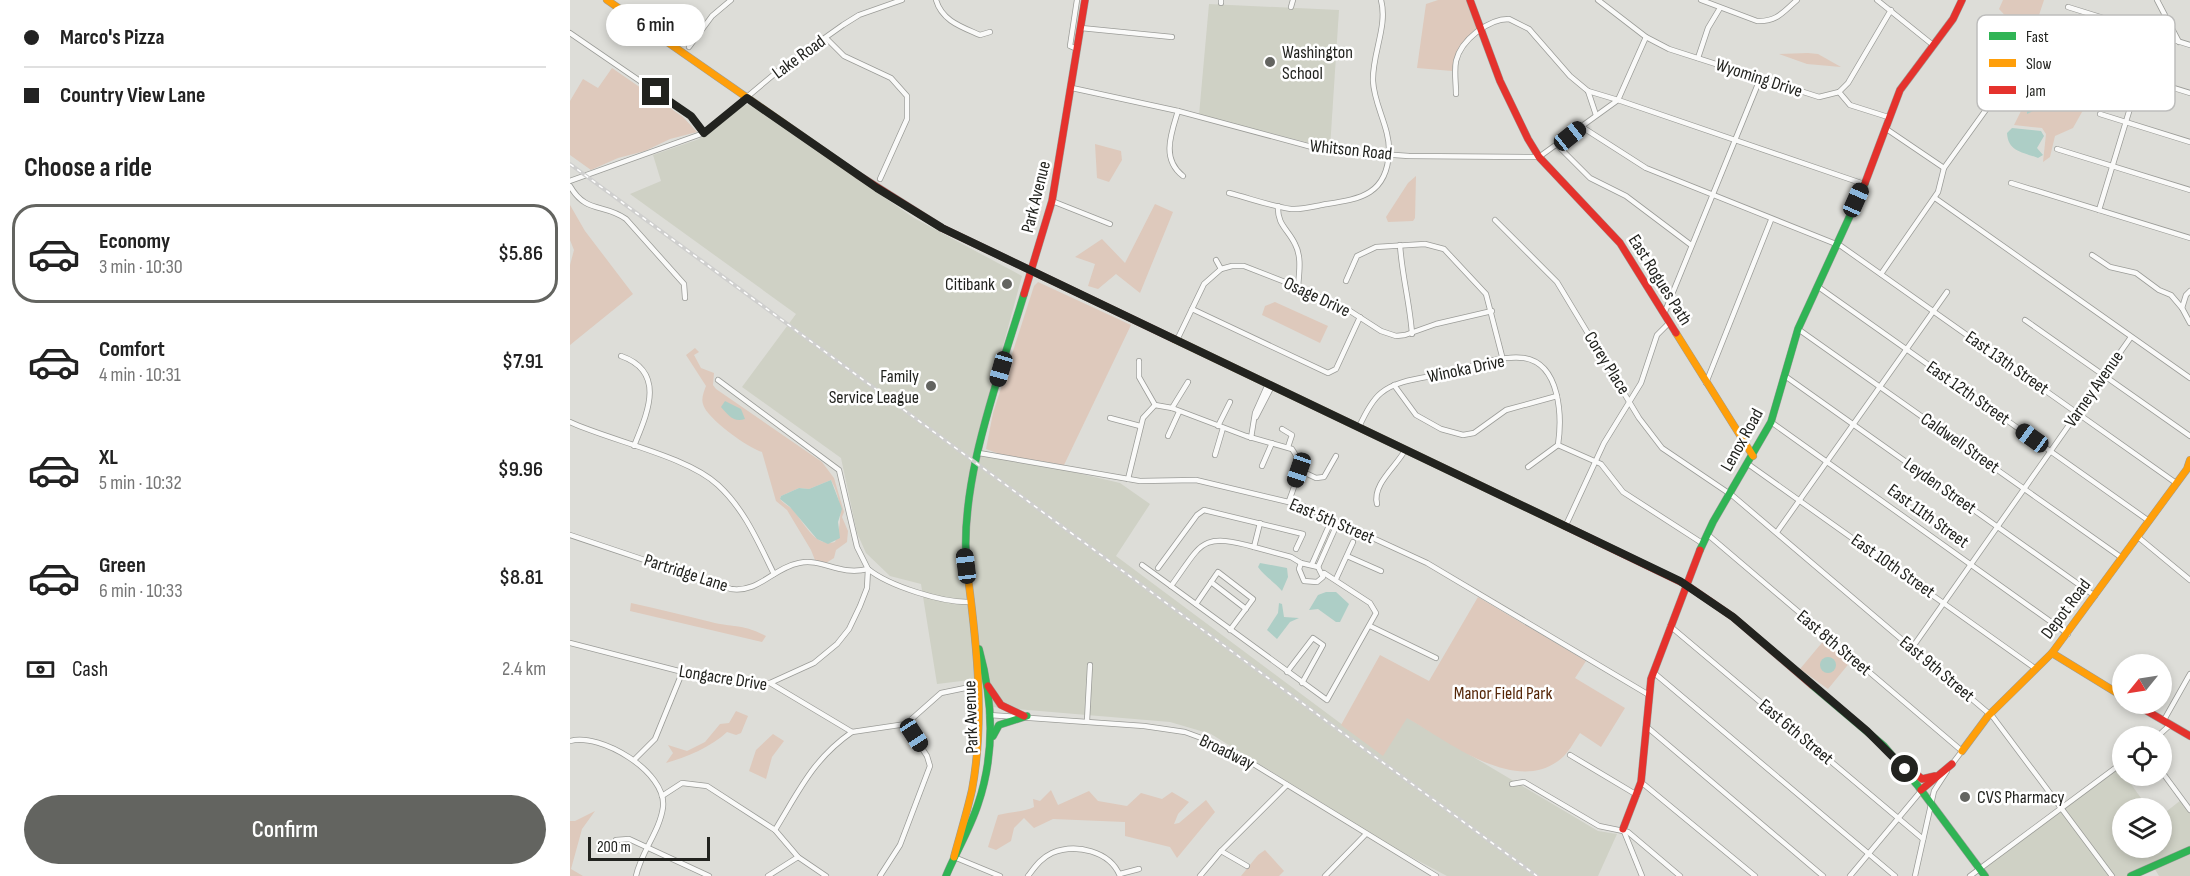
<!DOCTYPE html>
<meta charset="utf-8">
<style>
:root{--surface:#fff;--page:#f6f6f6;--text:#222;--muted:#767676;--line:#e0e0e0;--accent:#636460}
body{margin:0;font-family:"Sofia Sans Condensed",sans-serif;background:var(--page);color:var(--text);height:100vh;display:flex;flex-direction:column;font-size:22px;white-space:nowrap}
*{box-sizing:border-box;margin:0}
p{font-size:20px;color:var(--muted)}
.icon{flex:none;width:33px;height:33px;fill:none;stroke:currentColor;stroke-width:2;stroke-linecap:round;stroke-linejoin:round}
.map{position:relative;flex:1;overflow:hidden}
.sheet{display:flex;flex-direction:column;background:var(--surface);width:570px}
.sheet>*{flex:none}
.guide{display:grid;align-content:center;height:132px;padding:0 24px;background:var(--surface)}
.needle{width:39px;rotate:240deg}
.controls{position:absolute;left:1542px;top:654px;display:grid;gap:12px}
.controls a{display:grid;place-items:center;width:60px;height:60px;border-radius:50%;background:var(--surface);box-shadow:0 3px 9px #0003;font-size:30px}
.scale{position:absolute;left:18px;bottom:15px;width:122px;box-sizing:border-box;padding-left:6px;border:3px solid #22231f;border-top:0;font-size:16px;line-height:21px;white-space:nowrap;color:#22231f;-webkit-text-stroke:4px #fff;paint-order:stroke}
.end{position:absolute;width:27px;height:27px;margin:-14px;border:8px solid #22231f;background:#fff;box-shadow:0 0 0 3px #fff}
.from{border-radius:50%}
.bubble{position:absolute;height:42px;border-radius:21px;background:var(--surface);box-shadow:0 3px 9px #0003;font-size:20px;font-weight:600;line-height:42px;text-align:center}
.car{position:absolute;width:18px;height:36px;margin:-18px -9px;border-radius:8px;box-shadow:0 0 4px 2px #0007;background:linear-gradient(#222 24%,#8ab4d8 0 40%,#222 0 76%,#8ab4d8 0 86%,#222 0)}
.guide b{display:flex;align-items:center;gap:21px;height:57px;font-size:22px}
.guide b+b{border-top:2px solid var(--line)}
.guide i{width:15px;height:15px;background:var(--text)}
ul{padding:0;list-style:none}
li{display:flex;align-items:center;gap:18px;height:99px;margin:0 12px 9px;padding:0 12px;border:3px solid transparent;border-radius:24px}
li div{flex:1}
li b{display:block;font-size:22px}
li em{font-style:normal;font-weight:600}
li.on{border-color:var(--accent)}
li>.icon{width:54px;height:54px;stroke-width:1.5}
h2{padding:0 24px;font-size:27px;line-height:72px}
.pay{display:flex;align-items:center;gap:15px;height:66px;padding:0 24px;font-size:22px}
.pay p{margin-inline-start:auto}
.cta{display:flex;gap:12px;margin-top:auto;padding:12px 24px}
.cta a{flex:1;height:69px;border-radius:36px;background:var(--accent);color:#fff;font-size:24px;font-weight:600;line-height:69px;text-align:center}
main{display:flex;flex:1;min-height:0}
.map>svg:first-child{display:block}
</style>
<main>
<section class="sheet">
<div class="guide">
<b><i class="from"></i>Marco's Pizza</b>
<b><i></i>Country View Lane</b>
</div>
<h2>Choose a ride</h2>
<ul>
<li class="on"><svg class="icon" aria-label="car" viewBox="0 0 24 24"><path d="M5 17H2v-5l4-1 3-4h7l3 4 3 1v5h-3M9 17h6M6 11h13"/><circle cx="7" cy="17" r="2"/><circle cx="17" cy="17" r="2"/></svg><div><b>Economy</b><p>3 min · 10:30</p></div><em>$5.86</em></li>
<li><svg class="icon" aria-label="car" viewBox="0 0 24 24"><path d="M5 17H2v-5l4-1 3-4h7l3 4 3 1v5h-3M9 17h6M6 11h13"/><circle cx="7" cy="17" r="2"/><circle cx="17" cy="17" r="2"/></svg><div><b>Comfort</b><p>4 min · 10:31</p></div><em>$7.91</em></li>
<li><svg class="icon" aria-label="car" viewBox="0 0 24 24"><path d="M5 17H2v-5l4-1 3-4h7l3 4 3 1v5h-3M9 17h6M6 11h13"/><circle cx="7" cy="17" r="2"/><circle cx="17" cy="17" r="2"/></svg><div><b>XL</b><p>5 min · 10:32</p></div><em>$9.96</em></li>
<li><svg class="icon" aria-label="car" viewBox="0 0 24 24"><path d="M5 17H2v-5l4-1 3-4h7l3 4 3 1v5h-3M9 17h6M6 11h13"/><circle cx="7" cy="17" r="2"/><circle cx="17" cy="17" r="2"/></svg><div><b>Green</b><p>6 min · 10:33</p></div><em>$8.81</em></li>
</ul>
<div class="pay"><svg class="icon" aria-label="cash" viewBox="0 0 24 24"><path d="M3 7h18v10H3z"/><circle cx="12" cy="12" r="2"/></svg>Cash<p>2.4 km</p></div>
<div class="cta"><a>Confirm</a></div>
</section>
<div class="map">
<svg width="1620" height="876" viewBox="0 0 1620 876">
<rect width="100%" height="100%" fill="#ddddd8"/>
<g fill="#cfd1c5">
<path d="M 639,4 L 769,10 L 760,148 L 629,115 Z"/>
<path d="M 179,104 L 344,218 L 452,276 L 405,449 L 550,483 L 580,504 L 546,556 L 813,755 L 836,717 L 1028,831 L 1047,834 L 1028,876 L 877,876 L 826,849 L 641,734 L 600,722 L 422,707 L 416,678 L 367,684 L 351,584 L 320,576 L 296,553 L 287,533 L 271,458 L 172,387 L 226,314 L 60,194 L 91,181 L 83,155 L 129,139 L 172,106 Z"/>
<path d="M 1549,767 L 1578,808 L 1552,808 L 1552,848 L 1592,848 L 1592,815 L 1611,800 L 1620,810 L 1620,876 L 1589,876 L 1583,866 L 1561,876 L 1416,876 L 1410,869 Z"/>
</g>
<g fill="#dec9bc" fill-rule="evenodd">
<path d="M 868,0 L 897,0 L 907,28 C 893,40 884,51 882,71 L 847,68 L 856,4 Z"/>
<path d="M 1433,0 L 1474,0 L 1465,27 L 1480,36 L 1497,32 L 1527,48 L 1521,63 L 1492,59 L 1489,64 L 1494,75 L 1510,81 L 1521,96 L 1503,128 L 1485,136 L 1480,157 L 1473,162 L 1476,134 L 1472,128 L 1444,125 L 1451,111 L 1479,108 C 1481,70 1454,35 1429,9 Z"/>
<path d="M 1238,53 L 1248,54 L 1271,67 L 1237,64 L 1209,54 Z"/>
<path d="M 42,68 L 113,117 L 127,132 L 100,139 L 75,151 L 48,158 L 21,170 L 0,155 L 0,101 L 13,79 L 28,88 Z"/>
<path d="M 525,144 L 551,151 L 552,160 L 539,182 L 527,178 Z"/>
<path d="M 846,176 L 845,218 L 843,221 L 818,222 L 816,217 L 838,183 Z"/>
<path d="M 585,204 L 603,212 L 570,293 L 546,274 L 528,289 L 518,286 L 525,264 L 505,257 L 532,239 L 555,263 Z"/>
<path d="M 0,205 L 15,231 L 63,294 L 0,345 L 0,265 L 4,250 L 0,240 Z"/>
<path d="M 468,282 L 561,325 L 494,465 L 432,455 L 416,449 L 423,413 L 464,286 Z"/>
<path d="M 705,302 L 758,326 L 750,343 L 692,315 L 695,306 Z"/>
<path d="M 125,348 L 129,352 L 124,355 L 131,368 L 144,373 L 143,385 L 146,389 L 252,462 L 264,478 L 274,512 L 272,517 L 278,531 L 277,542 L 266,550 L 264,558 L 256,563 L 245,560 L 241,550 L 217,510 L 206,501 L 192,452 C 178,448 136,418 133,404 C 131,399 134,391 136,386 L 116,355 ZM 261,480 C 272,500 273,522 265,542 C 244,548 234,521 221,508 C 217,505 213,503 210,499 L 211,496 L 229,488 L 239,489 Z"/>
<path d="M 908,597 L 1016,661 L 1005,678 L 1055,708 L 1031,747 L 1010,733 C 1005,740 1000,750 994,756 C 949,799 878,741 837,718 L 813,756 L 771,725 L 810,655 L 859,681 Z"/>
<path d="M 61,603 C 88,609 114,615 141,622 C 163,628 171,623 196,636 L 192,642 L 60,611 Z"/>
<path d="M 1255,639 L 1281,661 L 1258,689 L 1230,669 Z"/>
<path d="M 166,711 L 178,716 L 171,733 L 166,735 L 157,732 C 141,747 117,757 96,763 L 103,753 L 98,745 L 117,751 L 135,742 L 150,724 L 159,723 Z"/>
<path d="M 203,734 L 214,741 L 202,757 L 196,779 L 179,771 L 186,750 Z"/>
<path d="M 481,790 L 488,805 L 519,791 L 528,801 L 557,806 L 571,793 L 592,799 L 602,792 L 619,802 L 608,814 L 604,824 L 609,823 L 636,800 L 645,812 L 607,858 L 600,847 L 555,836 L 555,822 L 483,819 L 464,828 L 454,818 L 444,828 L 441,841 L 426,850 L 418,847 L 428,815 C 440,812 454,812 464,807 L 463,799 L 470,801 Z"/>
<path d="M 25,811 L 12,829 L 1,869 L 13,876 L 0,876 L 0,821 L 5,821 Z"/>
<path d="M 695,850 L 714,871 L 709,876 L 671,876 L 688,855 Z"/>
</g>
<g fill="#adcec6">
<path d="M 1424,17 C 1445,19 1484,83 1477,104 L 1457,114 L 1457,107 C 1450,102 1442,97 1436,89 C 1433,85 1431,76 1430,70 C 1425,55 1410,30 1424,17 Z"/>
<path d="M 1442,128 L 1471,131 L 1474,136 L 1467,148 L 1473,155 L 1468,158 C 1453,152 1438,152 1437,133 Z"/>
<path d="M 155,401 L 171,409 L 175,419 C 164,423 158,415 151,407 Z"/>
<path d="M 261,480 L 272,509 L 268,522 L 270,538 L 258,544 L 247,539 L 220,507 L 210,499 L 211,496 L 229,488 L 239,489 Z"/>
<path d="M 690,563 L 717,568 L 718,577 L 712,591 C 706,583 694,576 688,567 Z"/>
<path d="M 756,592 L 766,592 L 779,604 L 770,622 L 766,622 L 748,609 L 739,610 L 748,595 Z"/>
<path d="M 709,603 L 712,604 L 714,617 L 729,618 L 720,622 L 707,639 L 697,630 L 708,613 Z"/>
<circle cx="1258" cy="665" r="8"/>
</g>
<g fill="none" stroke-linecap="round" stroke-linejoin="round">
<g stroke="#9b9c98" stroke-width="6">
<g id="street">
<path d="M 366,0 C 372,21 392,27 410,35 L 420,32"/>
<path d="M 651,0 L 651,3"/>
<path d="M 1028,0 L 1076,37 L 1099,49 L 1249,97 L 1269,92 L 1278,83 L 1321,10"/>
<path d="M 1131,0 L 1187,21 C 1207,22 1213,12 1227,0"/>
<path d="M 1307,0 L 1363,45"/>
<path d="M 1587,0 L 1609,42"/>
<path d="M 721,7 L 723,0"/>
<path d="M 1498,7 L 1620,45"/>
<path d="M 511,28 L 602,37"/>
<path d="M 0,33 L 121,116 L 134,133"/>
<path d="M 256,38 L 274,56 L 321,78 L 337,96 L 337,119 L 310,179"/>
<path d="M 119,47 L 142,16 L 161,0"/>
<path d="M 507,49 L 500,46 L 507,0"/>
<path d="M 1484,51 L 1620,93"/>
<path d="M 1128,58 L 1138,28 L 1150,8"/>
<path d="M 502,88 L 608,111 L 753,150 L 839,156 L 969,157 L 1048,100 L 1294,184"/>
<path d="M 1018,91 L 1048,100 L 1076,37"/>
<path d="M 1269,92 L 1280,105 L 1318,117"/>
<path d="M 886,94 C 886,83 884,71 886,61 C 891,40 918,19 939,19 L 959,29 L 1000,76 L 1018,91 L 1026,115"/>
<path d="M 608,111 C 601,134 591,159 613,176"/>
<path d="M 1530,114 L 1620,142"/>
<path d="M 1012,127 L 1076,168 L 1271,246 L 1606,483"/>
<path d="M 1315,128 L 1374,168"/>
<path d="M 988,146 L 1020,178 L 1056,196 L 1121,245"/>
<path d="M 1487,149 L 1620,190"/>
<path d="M 0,181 L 134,133 L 208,71 L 273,25 L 289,15 L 332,0"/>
<path d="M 1441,183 L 1620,238"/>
<path d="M 0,186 C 16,214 34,203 56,219 L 114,284 L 115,298"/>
<path d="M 659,193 C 679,198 700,206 721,209 C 733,210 745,206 757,204 C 791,199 817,194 819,152 C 820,128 804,105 803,81 C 802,54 818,26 811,0"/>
<path d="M 1365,198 L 1620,378"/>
<path d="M 482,201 L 540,224"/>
<path d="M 708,206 C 707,225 718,229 725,244 C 732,257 729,273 728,287"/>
<path d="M 1529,210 L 1583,33"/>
<path d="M 925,220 L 987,282 L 1069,418 L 1092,448 L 1163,496 L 1423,717 L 1542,876"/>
<path d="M 830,245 C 832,276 840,304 842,334"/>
<path d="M 1522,255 L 1540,267 L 1566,273 L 1589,290 L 1601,295 L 1612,308"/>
<path d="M 646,260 L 651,269"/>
<path d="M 1311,274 L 1368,192 L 1374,168 L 1428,93"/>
<path d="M 776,281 L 787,256 L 806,247 L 855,244 L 874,249 L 916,294 L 933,360"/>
<path d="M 1247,286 L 1579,521"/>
<path d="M 1620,291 L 1616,295 L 1612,308 L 1620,323"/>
<path d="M 622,309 L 758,373 L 766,369 L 790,317"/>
<path d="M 1094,314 L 1190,79"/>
<path d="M 1455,320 L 1620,436"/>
<path d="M 1228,329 L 1552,558"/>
<path d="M 607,340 L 634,284 L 651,269 L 662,266 L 674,266 L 728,287 L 780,311 L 811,331 L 826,336 L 835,335 L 866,324 L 922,311"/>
<path d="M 51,356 C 97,372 77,414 64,446"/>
<path d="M 569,361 L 569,377 L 585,405"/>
<path d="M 1215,376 L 1525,596"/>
<path d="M 148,380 L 269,470 L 287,547 L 298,569 L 297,588 L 290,606 L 279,629 L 267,644 L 244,663 L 200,683"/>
<path d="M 1136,383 L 1201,220"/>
<path d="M 824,385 L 846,415 L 871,429 L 893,435 L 904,433 L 936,410 L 987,396"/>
<path d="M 602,408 L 618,382"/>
<path d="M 686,417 L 702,386"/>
<path d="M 540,418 L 570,426"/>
<path d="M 0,422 C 41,441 117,456 148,485 C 175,510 188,542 204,574"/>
<path d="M 1201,422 L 1498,634"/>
<path d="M 648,426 L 660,402"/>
<path d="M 789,427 C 794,416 801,401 811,393 C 827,379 857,378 877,373 C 900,367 930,355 954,358 C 991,364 992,418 988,445 L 1031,464 L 1053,492 L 1132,543"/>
<path d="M 712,429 L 722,435 L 718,447"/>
<path d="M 598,436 L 609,412"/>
<path d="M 681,438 L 685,413 L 698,384"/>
<path d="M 409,453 L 570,481 L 626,480 L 731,505 L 857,563 L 1079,695"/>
<path d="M 645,455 L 653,428"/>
<path d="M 1178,464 L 1466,669"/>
<path d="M 692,466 L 702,443"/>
<path d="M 958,467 L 988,445"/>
<path d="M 729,470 L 746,478 L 754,477 L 766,456"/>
<path d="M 558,479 L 573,418 L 585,405 L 602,408 L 676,436 L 722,449 C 735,466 725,483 719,501"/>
<path d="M 807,504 C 802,484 827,466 835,450"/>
<path d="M 690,523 L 684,547 L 721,557 L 731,563"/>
<path d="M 996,525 L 1034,443 L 1071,383 L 1087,335 L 1099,323"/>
<path d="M 1207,532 L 1377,292"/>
<path d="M 1137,534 L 1392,751 L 1382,764"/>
<path d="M 0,535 L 161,589 C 189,593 203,568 229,563 C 253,558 268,576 298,569 C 319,586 373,603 400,602"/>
<path d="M 1568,537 L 1620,580"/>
<path d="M 684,547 C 629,532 632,544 601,586 L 757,700 L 806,613 L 800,603 L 754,573"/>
<path d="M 777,556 L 811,571"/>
<path d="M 731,563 L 748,567 L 753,577 L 747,582 L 734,581 L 729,569 Z"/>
<path d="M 742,564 L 762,519"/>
<path d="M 572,565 L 601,586"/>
<path d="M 748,567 L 768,522"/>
<path d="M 588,568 L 627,515 L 634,510 L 733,534 L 726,549"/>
<path d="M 766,579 L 783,542"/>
<path d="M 641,582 L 676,609"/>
<path d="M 626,604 L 648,572 L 683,599 L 660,630"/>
<path d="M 800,626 L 866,658"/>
<path d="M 1100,626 L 1353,839"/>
<path d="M 0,643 L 132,677 L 164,683 L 200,683 L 282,732 L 336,724 L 371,693 L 400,687 L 407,680"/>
<path d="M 1342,648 L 1561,337"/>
<path d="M 717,672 L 743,638 L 753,645 L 732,683"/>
<path d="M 1083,672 L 1325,876"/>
<path d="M 419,715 L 574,726 L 615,732 L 634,739 L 672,757 L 866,876"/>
<path d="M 1594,720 L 1620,674"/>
<path d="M 517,721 L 520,665"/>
<path d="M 1077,727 L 1253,876"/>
<path d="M 1588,736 L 1600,725"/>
<path d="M 0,741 C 30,732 97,772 93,807 C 90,831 71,852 66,876"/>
<path d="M 1000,755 L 1067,795"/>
<path d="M 64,760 L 85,739 L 112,673"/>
<path d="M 1592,772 L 1620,810"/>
<path d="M 1071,782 L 1185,876"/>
<path d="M 942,784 L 954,782 L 1029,826 L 1058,832 L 1110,876"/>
<path d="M 92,796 L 112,783 L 137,786 L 205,830 L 228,857 L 256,876"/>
<path d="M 1053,829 L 1072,876"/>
<path d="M 205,830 C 229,791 243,759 282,732"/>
<path d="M 46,840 L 59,839 L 139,876"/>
<path d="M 651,851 L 677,866"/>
<path d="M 384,857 L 430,876"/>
<path d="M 550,874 L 569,869"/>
<path d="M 198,876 L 228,857"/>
<path d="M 310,876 L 330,845 L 360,766 L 357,756 L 336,724"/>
<path d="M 458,876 C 465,867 471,858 482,853 C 506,843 540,851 550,876"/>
<path d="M 630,876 L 651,851 L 717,785"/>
<path d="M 755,876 L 795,835"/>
<path d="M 1280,876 L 1351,791"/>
<path d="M 1345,876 L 1364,791 L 1377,771"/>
<path d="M 1400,876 L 1552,763"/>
</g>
</g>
<g stroke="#9b9c98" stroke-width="8">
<g id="fast">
<path d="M 1130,550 L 1143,522 L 1201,422 L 1228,329 L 1295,183"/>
<path d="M 398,577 C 385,491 429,377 454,294"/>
<path d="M 1242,685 L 1314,746 L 1348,786 L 1415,876"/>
<path d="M 423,736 L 429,725 L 457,716"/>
<path d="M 376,876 C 386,852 400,829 408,804 C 425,754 423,700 409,649"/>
<path d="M 1561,876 L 1620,850"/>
</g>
</g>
<g stroke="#9b9c98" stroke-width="8">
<g id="slow">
<path d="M 37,0 L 288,175"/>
<path d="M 1106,333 L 1183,456"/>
<path d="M 604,339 L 995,526"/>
<path d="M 1482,653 L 1552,696"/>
<path d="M 1392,751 L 1418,716 L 1482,653 L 1617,469 L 1620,460"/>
<path d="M 384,857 C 390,835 397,812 402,790 C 415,720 407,647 398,577"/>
</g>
</g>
<g stroke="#9b9c98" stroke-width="8">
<g id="jam">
<path d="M 900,0 L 930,81 L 958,139 L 969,157 L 1050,243 L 1106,333"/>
<path d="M 288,175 L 372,228 L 604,339"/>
<path d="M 1295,183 L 1330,90 L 1383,19 L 1392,0"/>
<path d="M 454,294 L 482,201 L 515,0"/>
<path d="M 995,526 L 1115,584 L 1163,617 L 1242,685"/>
<path d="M 418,686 L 431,705 L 454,716"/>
<path d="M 1565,704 L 1620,736"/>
<path d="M 1330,760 L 1352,779 L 1365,776"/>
<path d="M 1351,790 L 1382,764"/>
<path d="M 1053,829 L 1071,782 L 1081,679 L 1130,550"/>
</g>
</g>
<use href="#street" stroke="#fafaf9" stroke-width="4.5"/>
<use href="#fast" stroke="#30b455" stroke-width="7"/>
<use href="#slow" stroke="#ff9f0a" stroke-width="7"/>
<use href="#jam" stroke="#e5322d" stroke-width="7"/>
<g stroke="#cfcfce" stroke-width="4">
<path id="rail" d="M 0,164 L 967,876"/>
</g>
<use href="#rail" stroke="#fff" stroke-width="1.5" stroke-dasharray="4.5" stroke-linecap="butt"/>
</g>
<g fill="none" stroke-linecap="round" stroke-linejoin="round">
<path stroke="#22231f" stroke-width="8" d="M 86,92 L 121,116 L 134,133 L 177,98 L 307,188 L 372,228 L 1110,581 L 1163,617 L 1297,731 L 1335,769"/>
</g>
<g fill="#636460" stroke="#fff" stroke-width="2">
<circle cx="700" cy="62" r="6"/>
<circle cx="437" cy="284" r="6"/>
<circle cx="361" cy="386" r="6"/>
<circle cx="1395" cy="797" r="6"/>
</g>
<g text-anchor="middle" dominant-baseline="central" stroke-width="5" stroke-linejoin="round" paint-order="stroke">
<g font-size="18" fill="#22231f" stroke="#fff" text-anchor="start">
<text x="712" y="52">Washington<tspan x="712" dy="21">School</tspan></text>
<text x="425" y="284" text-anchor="end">Citibank</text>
<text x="349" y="376" text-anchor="end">Family<tspan x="349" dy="21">Service League</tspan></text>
<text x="1407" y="797">CVS Pharmacy</text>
</g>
<g font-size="18" fill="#22231f" stroke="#fff">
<text transform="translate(229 57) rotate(-36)">Lake Road</text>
<text transform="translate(1189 78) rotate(18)">Wyoming Drive</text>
<text transform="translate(781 150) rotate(6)">Whitson Road</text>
<text transform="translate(466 197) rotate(-76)">Park Avenue</text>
<text transform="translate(1090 280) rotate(58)">East Rogues Path</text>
<text transform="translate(747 297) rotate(25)">Osage Drive</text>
<text transform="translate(1037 363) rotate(58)">Corey Place</text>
<text transform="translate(1437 363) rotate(35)">East 13th Street</text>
<text transform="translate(896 369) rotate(-12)">Winoka Drive</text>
<text transform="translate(1524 389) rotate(-55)">Varney Avenue</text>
<text transform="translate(1398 393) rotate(35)">East 12th Street</text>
<text transform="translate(1172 440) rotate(-61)">Lenox Road</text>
<text transform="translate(1390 443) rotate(35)">Caldwell Street</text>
<text transform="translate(1370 486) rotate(35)">Leyden Street</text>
<text transform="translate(1358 516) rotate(36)">East 11th Street</text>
<text transform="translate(762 521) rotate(23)">East 5th Street</text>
<text transform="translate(1323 566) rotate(35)">East 10th Street</text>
<text transform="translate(116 573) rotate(18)">Partridge Lane</text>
<text transform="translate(1496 609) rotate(-53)">Depot Road</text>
<text transform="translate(1264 643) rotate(40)">East 8th Street</text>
<text transform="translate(1367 669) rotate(40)">East 9th Street</text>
<text transform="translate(153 678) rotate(9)">Longacre Drive</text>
<text transform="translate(401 717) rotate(-92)">Park Avenue</text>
<text transform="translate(1226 732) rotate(40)">East 6th Street</text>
<text transform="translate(657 752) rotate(26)">Broadway</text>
</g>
<g font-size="18" fill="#552607" stroke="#fff">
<text x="933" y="693">Manor Field Park</text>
</g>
</g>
<rect x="1407" y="15" width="198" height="96" rx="9" fill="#fff" stroke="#bdbdbc" stroke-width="1.5"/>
<rect x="1419" y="32" width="27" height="8" fill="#30b455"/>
<rect x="1419" y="59" width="27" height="8" fill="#ff9f0a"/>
<rect x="1419" y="86" width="27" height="8" fill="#e5322d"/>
<g font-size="16" fill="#22231f">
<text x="1456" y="42">Fast</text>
<text x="1456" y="69">Slow</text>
<text x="1456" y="96">Jam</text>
</g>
</svg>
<div class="controls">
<a><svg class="needle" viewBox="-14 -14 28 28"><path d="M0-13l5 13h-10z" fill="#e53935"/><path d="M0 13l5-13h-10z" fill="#767676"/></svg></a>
<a><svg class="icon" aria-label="locate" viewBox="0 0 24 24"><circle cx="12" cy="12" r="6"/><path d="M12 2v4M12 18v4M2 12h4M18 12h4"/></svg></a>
<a><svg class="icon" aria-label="layers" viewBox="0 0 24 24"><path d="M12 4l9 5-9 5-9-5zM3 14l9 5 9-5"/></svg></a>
</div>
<div class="scale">200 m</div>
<i class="end from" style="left:1335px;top:769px"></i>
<i class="end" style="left:86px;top:92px"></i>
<div class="bubble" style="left:36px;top:4px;width:99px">6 min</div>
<i class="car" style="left:1000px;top:136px;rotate:51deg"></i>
<i class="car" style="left:1286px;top:200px;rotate:24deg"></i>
<i class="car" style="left:431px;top:369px;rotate:196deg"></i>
<i class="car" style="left:1462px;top:438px;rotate:306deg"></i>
<i class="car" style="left:729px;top:470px;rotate:199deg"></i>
<i class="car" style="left:396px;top:566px;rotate:353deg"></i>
<i class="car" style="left:344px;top:735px;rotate:147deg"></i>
</div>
</main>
